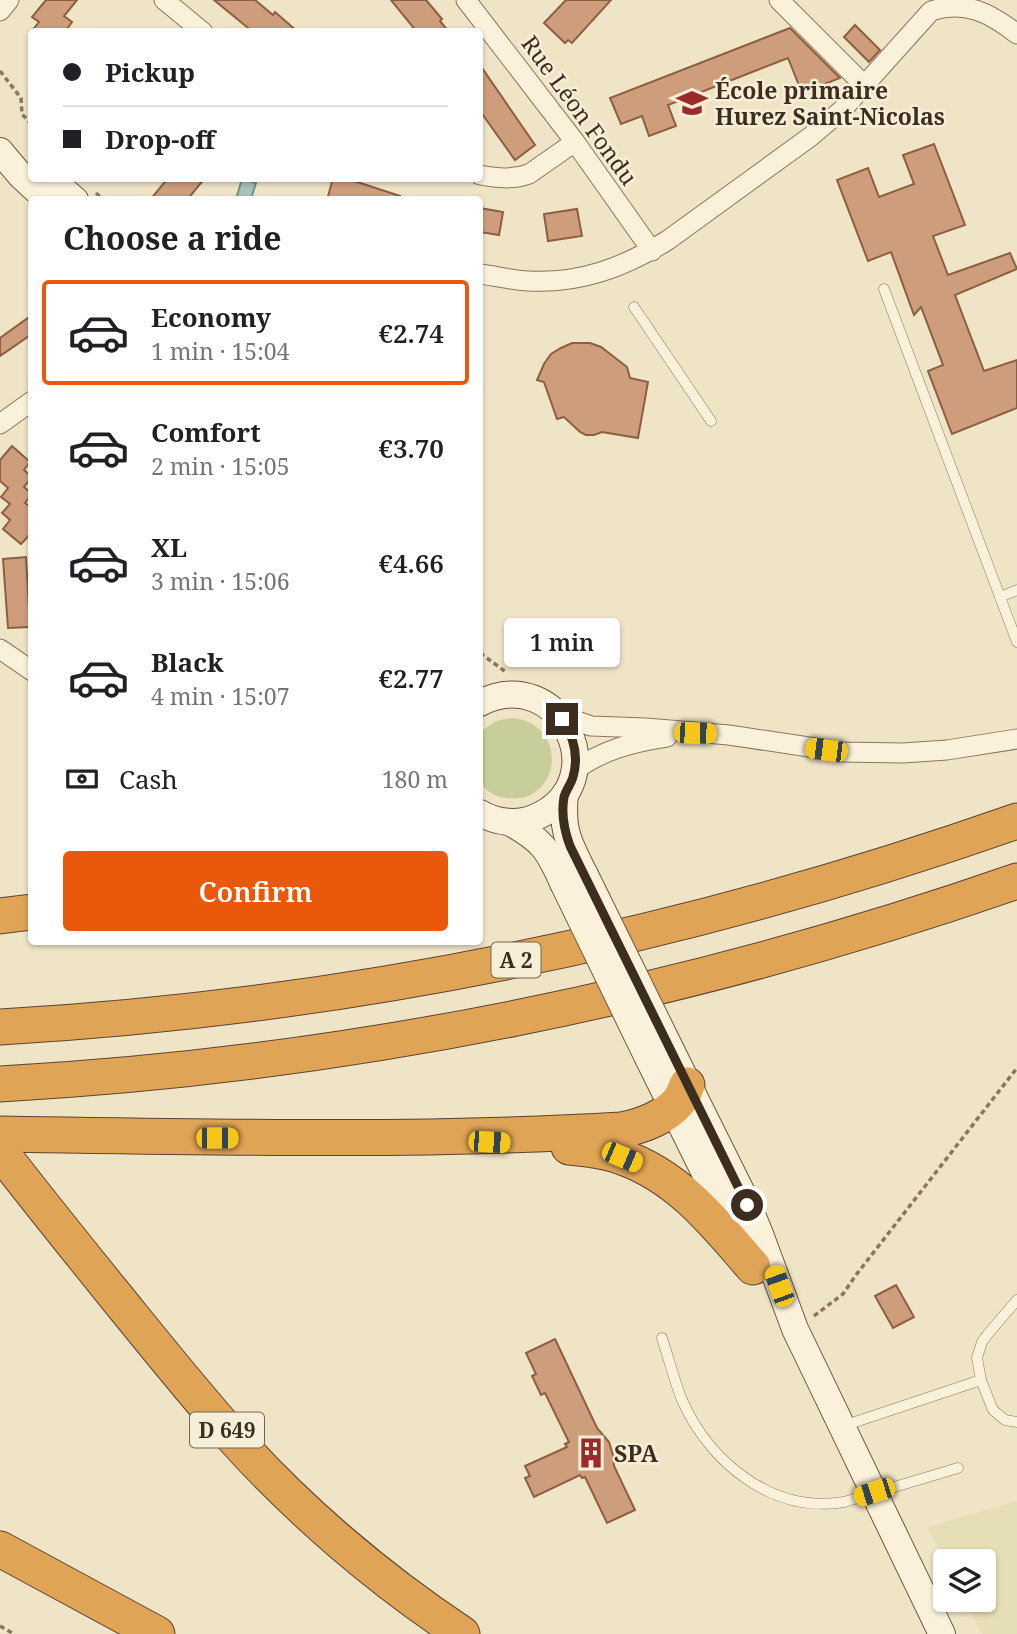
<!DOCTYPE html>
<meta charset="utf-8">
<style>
:root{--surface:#fff;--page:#f2f2f2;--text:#202124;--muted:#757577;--line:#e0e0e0;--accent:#ea580c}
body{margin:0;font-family:"Noto Serif",serif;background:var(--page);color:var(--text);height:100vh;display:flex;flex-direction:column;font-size:26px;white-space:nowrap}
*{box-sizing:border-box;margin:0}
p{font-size:23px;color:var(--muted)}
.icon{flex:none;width:38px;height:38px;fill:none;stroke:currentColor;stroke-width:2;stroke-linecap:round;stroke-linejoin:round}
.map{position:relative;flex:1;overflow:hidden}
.details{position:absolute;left:28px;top:196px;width:455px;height:749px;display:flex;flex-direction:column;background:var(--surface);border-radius:7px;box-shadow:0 2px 5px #0004}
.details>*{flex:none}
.hud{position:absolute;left:28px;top:28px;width:455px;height:154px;border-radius:7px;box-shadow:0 2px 5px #0004;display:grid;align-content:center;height:154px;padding:0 35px;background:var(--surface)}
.controls{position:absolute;left:933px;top:1549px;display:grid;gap:14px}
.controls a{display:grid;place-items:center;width:63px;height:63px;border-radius:7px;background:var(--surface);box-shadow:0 2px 5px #0004;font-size:35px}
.end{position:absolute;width:32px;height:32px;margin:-16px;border:9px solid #3c2d1f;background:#fff;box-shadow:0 0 0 4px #fff}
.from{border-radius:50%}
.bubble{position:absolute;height:49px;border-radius:7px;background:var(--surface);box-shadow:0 2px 5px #0004;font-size:23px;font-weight:600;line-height:49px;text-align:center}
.car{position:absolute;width:21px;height:42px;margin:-21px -10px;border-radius:9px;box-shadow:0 0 5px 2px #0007;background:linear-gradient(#f5c518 24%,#345 0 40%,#f5c518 0 76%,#345 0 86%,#f5c518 0)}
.hud b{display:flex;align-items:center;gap:24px;height:66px;font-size:26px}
.hud b+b{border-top:2px solid var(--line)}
.hud i{width:18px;height:18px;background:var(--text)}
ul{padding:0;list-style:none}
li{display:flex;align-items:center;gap:21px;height:105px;margin:0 14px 10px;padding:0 21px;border:4px solid transparent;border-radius:7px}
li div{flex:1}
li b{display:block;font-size:26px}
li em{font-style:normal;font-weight:600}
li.active{border-color:var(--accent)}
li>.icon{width:63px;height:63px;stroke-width:1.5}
h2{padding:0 35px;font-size:32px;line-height:84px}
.pay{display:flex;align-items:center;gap:18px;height:77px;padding:0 35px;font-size:26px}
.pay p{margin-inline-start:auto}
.action{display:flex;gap:14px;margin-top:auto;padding:14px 35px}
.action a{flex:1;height:80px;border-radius:7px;background:var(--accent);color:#fff;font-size:28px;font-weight:600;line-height:80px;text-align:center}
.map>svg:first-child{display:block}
</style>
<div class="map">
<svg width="1017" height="1634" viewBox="0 0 1017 1634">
<rect width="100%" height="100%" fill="#f0e4c7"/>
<path fill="#e6deb4" d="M 1017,1501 L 1017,1634 L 982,1634 L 964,1600 L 984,1600 L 984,1561 L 945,1562 L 927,1527 Z"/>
<path fill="#c8ce9a" d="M 513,718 C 570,724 561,805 507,798 C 496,797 487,792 480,783 L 480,734 C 489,723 499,719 513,718 Z"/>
<path fill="#a8c3bb" stroke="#6e9289" stroke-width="2" d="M 242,179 L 256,183 L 251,199 L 236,199 Z"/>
<g fill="#ce9e7c" stroke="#8c5f40" stroke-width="2">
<path d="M 46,0 L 77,0 L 64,16 L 72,22 L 65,32 L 31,32 L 39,22 L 32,17 Z"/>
<path d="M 214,0 L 255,0 L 273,15 L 275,12 L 298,32 L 253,32 Z"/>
<path d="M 391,0 L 426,0 L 442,19 L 440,21 L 449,32 L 417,32 Z"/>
<path d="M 566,0 L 611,0 L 572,43 L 568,40 L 565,43 L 544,23 Z"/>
<path d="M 855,25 L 880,50 L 869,62 L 844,37 Z"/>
<path d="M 790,28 L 840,78 L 802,93 L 788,58 L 668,105 L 676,126 L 649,136 L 642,116 L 621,124 L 610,98 Z"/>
<path d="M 480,65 L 535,145 L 515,160 L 480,111 Z"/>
<path d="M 934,144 L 965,225 L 933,236 L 948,275 L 1010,253 L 1017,269 L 955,295 L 984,371 L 1017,360 L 1017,408 L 952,434 L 928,371 L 943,365 L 921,307 L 914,315 L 891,252 L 868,261 L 837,180 L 868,168 L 879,197 L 914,184 L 903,155 Z"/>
<path d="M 168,178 L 205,178 L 187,200 L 150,200 Z"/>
<path d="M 333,178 L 345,178 L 400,196 L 399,200 L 327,200 Z"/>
<path d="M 480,208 L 503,212 L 499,235 L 480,232 Z"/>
<path d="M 577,209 L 582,236 L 548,241 L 544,214 Z"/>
<path d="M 32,315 L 32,334 L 0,356 L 0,338 Z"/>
<path d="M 572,343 L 590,343 L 601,347 L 627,367 L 630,378 L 648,382 L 638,438 L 602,432 L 594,435 L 586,435 L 580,432 L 564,417 L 557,419 L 544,382 L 537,380 L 544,364 L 551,354 L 561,348 Z"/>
<path d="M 12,446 L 30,462 L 24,470 L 32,477 L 24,487 L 32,494 L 25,503 L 32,508 L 32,532 L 21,544 L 3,529 L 10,520 L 2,513 L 10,504 L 1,497 L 8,488 L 0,481 L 0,460 Z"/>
<path d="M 26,557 L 30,627 L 8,628 L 3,559 Z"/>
<path d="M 896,1285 L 914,1317 L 893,1328 L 875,1296 Z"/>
<path d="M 555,1339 L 597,1428 L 609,1442 L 613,1455 L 614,1466 L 635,1510 L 607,1523 L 585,1477 L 582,1478 L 580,1475 L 534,1497 L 525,1478 L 530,1476 L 525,1466 L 567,1447 L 565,1444 L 569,1442 L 545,1393 L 541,1395 L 532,1376 L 536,1374 L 526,1353 Z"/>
</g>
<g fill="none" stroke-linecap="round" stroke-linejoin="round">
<g stroke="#8c755b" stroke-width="11">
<g id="lane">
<path d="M 884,289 L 1017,642"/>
<path d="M 634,307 L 711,421"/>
<path d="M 1000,597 L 1017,590"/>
<path d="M 1017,1300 L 987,1335 L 982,1342 L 977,1358 L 981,1380 L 993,1410 L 1005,1420 L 1017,1422"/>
<path d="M 662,1338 C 669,1359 674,1380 682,1400 C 710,1463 773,1514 844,1502 L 958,1468"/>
<path d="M 843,1426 L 981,1380"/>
</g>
</g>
<g stroke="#8c755b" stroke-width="21">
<g id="street">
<path d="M 164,0 L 203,32"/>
<path d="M 466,0 L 575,142 L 652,251"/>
<path d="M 779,0 L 864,85"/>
<path d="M 0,11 L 9,0"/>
<path d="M 480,175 C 497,178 512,180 529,174 L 575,142"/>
<path d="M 480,274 C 496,276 512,280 528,281 C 580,284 625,267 668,240 L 810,137 L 843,109 L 931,11 C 966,0 990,13 1017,34"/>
<path d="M 0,424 L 32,401"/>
<path d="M 0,649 L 32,671"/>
<path d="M 557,714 L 591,726 L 646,728 L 729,735 L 842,752 L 903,753 L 947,750 L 1017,739"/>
<path d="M 574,771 C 602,750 633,742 667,737"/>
</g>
</g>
<g stroke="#6e563e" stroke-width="28">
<g id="secondary">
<path d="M 0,151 L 21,176 L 47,200"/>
<path d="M 49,178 L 75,200"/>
<path d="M 480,703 C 560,662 617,782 536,817 C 518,825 497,823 480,813"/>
<path d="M 565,794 C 561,831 569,843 585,875"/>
<path d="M 509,822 C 542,840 548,849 563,883"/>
<path d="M 672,1052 L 748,1205 L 760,1234 L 795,1329 L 942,1634"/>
<path d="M 648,1058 L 736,1236"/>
</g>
</g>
<g stroke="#5a432f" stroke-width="37">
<g id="highway">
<path d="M 0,916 L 32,912"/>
<path d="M 0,1027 C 347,1007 690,936 1017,821"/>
<path d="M 0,1084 C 346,1065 690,995 1017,881"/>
<path d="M 0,1134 C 207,1137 415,1142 622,1130 C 642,1126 666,1117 679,1101 C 683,1096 685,1090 687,1085"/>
<path d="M 569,1147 C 587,1149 605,1150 622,1157 C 679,1177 715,1223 753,1267"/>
<path d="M 0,1151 C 37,1199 75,1246 113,1293 C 152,1341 191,1390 232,1436 C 298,1510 379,1579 462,1634"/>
<path d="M 0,1549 L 157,1634"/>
</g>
</g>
<g stroke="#8c755b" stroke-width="3.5" stroke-dasharray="5 3.5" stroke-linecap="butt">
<path d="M 0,71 L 21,98 L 22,114 L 32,125"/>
<path d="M 96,193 L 104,200"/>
<path d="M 480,653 L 506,672"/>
<path d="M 814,1316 L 843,1294 L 856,1275 L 1017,1068"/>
<path d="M 0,1626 L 14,1634"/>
</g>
<use href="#lane" stroke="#faf1da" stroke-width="10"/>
<use href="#street" stroke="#faf1da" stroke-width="19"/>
<use href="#secondary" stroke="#faf1da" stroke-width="26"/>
<use href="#highway" stroke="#e0a457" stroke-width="35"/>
<g stroke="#6e563e" stroke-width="28" stroke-linecap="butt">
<g id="secondary-bridge">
<path d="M 585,875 L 672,1052"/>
<path d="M 563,883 L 648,1058"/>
</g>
</g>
<use href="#secondary-bridge" stroke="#faf1da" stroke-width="26"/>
</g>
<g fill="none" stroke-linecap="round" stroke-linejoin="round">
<path stroke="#3c2d1f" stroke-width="9" d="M 562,719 C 574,737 579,756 573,777 C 571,784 566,790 564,797 C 561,814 564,830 570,846 L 747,1205"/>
</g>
<defs>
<g id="school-bare" transform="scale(2.415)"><path d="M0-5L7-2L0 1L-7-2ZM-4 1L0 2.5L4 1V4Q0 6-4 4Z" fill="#9d2a2a" stroke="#f7eed7" stroke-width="2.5" paint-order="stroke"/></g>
<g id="building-bare" transform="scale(2.415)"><path d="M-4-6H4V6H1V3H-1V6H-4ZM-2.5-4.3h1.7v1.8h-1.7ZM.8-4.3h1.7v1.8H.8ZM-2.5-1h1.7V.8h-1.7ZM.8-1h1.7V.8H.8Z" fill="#9d2a2a" stroke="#f7eed7" stroke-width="2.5" paint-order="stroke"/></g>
</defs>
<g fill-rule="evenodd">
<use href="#school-bare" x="692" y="103"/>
<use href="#building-bare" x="591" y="1453"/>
</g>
<g text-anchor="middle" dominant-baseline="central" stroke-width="5" stroke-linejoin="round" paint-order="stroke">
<g fill="#f7eed7" stroke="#746756" stroke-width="2">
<rect x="491.5" y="942.5" width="49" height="35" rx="5"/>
<rect x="190" y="1412.5" width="74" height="35" rx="5"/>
</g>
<g font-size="21" font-weight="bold" fill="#3c2d1f">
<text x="516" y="960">A 2</text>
<text x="227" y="1430">D 649</text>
</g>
<g font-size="23" font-weight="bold" fill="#3c2d1f" stroke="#f7eed7" text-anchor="start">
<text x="715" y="90">École primaire<tspan x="715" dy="26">Hurez Saint-Nicolas</tspan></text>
<text x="614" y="1453">SPA</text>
</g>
<g font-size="23" fill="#3c2d1f" stroke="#f7eed7">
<text transform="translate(580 110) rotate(54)">Rue Léon Fondu</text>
</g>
</g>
</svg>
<div class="controls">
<a><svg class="icon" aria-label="layers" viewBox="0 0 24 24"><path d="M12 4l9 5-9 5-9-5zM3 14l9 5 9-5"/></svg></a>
</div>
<i class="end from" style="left:747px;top:1205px"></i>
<i class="end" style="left:562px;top:719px"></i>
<div class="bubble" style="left:504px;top:618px;width:116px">1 min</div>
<i class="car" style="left:695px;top:733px;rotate:91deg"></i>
<i class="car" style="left:826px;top:750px;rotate:277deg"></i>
<i class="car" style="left:217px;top:1138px;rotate:90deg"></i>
<i class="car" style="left:489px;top:1142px;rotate:93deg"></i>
<i class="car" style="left:622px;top:1157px;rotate:113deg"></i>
<i class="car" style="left:779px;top:1286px;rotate:340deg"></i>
<i class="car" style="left:874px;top:1492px;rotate:252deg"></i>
<div class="hud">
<b><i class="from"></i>Pickup</b>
<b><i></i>Drop-off</b>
</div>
<section class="details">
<h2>Choose a ride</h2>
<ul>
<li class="active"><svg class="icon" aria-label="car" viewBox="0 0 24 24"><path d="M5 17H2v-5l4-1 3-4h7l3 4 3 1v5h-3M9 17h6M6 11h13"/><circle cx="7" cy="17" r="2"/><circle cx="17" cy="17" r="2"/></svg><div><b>Economy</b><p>1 min · 15:04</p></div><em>€2.74</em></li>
<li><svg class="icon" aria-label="car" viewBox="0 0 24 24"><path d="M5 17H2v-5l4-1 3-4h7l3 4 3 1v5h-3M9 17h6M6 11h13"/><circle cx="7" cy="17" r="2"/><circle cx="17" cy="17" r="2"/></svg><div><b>Comfort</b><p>2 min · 15:05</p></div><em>€3.70</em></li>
<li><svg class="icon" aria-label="car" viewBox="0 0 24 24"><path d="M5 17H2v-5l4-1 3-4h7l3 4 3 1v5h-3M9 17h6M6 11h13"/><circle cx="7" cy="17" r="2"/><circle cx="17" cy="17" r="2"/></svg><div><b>XL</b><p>3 min · 15:06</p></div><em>€4.66</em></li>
<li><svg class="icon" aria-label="car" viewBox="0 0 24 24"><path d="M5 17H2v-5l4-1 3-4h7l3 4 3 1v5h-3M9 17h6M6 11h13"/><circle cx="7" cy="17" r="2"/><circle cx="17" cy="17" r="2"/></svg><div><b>Black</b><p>4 min · 15:07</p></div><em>€2.77</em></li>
</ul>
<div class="pay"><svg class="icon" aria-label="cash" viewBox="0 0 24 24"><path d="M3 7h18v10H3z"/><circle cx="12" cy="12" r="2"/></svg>Cash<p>180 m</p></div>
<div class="action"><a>Confirm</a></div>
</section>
</div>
